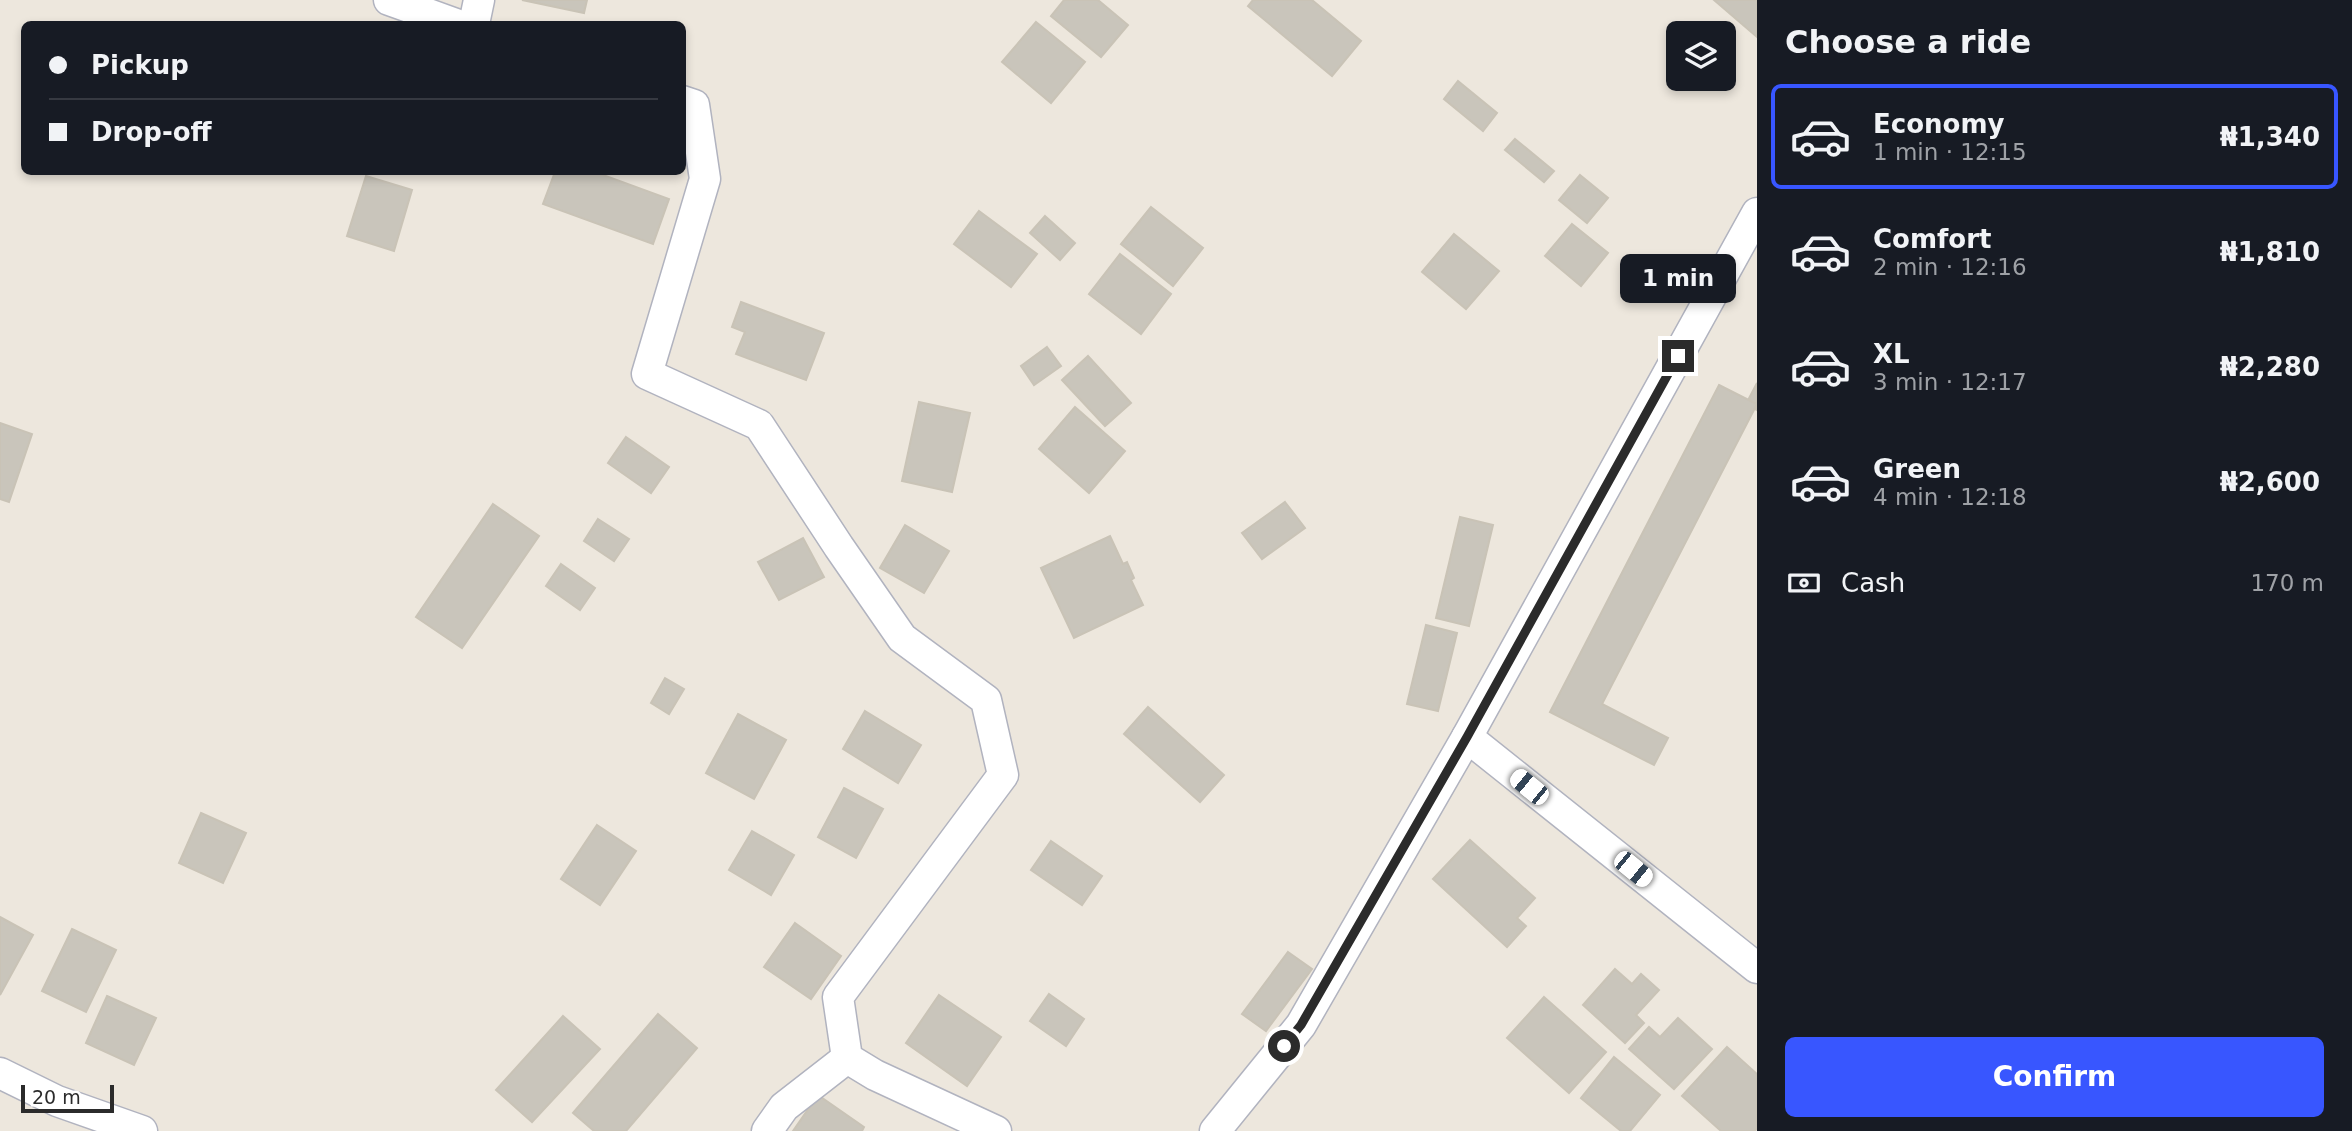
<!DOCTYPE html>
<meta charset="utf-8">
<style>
:root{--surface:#171b24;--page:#242831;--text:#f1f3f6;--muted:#9ea1a6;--line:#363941;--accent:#3856ff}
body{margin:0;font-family:"DejaVu Sans",sans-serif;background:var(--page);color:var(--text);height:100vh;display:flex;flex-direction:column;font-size:26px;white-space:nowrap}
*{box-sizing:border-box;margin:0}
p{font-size:23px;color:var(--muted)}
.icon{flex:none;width:38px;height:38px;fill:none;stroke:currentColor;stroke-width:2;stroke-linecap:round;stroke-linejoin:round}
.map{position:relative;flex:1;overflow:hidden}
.side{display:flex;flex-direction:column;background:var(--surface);width:595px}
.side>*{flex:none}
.banner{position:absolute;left:21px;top:21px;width:665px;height:154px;border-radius:10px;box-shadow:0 4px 10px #0003;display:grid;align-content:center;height:154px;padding:0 28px;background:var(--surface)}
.controls{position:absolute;left:1666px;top:21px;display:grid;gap:14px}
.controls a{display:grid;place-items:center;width:70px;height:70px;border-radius:10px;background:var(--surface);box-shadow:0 4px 10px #0003;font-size:35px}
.scale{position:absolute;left:21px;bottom:18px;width:93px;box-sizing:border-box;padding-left:7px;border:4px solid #2b2b2b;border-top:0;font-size:19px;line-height:24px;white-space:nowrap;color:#2b2b2b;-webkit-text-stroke:5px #fff;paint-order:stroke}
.end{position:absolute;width:32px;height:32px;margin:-16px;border:9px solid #2b2b2b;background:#fff;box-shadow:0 0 0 4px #fff}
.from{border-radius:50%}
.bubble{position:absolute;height:49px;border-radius:10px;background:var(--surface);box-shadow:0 4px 10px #0003;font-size:23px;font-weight:700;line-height:49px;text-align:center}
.car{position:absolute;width:21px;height:42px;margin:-21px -10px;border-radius:9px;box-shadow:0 0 5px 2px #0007;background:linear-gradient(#fff 24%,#345 0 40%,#fff 0 76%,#345 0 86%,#fff 0)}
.banner b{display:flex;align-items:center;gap:24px;height:66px;font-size:26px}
.banner b+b{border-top:2px solid var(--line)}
.banner i{width:18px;height:18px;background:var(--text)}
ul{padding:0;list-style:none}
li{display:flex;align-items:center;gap:21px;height:105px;margin:0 14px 10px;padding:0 14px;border:4px solid transparent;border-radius:10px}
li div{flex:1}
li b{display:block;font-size:26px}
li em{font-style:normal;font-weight:700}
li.selected{border-color:var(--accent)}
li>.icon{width:63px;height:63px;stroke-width:1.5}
h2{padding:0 28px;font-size:32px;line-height:84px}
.pay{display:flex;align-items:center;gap:18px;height:77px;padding:0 28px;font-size:26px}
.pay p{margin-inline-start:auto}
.primary-button{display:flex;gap:14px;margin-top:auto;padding:14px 28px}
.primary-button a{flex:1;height:80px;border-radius:10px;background:var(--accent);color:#fff;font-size:28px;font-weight:700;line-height:80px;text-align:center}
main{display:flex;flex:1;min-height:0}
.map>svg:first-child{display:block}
</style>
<main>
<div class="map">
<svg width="1757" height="1131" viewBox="0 0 1757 1131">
<rect width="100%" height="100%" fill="#ede7dd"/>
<g fill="#c9c5bb" stroke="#c9c3b6" stroke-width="2">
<path d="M 522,0 L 587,0 L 584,13 Z"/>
<path d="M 1064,0 L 1098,0 L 1128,25 L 1101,57 L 1051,16 Z"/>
<path d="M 1253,0 L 1312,0 L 1361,41 L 1332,76 L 1248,6 Z"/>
<path d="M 1714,0 L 1757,0 L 1757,37 Z"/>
<path d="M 1036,22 L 1085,62 L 1051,103 L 1002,62 Z"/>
<path d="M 1458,81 L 1497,113 L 1483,131 L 1444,99 Z"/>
<path d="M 1515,139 L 1554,171 L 1544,182 L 1505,150 Z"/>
<path d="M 555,172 L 595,172 L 669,199 L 653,244 L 543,204 Z"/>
<path d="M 1580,175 L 1608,198 L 1587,223 L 1559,200 Z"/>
<path d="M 366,176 L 412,190 L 394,251 L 347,236 Z"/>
<path d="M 1151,207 L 1203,248 L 1173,286 L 1121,244 Z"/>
<path d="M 979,211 L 1037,254 L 1011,287 L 954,244 Z"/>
<path d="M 1045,216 L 1075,243 L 1060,260 L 1030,233 Z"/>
<path d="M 1572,224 L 1608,253 L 1581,286 L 1545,256 Z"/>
<path d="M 1454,234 L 1499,271 L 1466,309 L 1422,272 Z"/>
<path d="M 1120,254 L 1171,294 L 1141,334 L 1089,294 Z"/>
<path d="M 741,302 L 824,333 L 806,380 L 736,354 L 745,332 L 732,327 Z"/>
<path d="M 1047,347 L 1061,366 L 1034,385 L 1021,366 Z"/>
<path d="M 1088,356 L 1131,403 L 1105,426 L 1062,380 Z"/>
<path d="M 1757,383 L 1757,410 L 1746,404 Z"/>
<path d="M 1719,385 L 1757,404 L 1602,704 L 1668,738 L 1654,765 L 1550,712 Z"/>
<path d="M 919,402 L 970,413 L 952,492 L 902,481 Z"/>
<path d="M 1075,407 L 1125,451 L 1089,493 L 1039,449 Z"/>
<path d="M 0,423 L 32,434 L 9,502 L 0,499 Z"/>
<path d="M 626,437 L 669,467 L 651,493 L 608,463 Z"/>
<path d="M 1285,502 L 1305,528 L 1262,559 L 1242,533 Z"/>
<path d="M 493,504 L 539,536 L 462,648 L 416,617 Z"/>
<path d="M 1460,517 L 1493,525 L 1469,626 L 1436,618 Z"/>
<path d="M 598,519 L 629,539 L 614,561 L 584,541 Z"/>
<path d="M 905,525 L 949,551 L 924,593 L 880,568 Z"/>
<path d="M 1110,536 L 1123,564 L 1127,562 L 1134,578 L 1131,580 L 1143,605 L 1074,638 L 1041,568 Z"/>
<path d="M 803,538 L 824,577 L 779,600 L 758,562 Z"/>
<path d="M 561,564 L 595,588 L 580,610 L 546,586 Z"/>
<path d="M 1426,625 L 1457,633 L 1438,711 L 1407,704 Z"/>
<path d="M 665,678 L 684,689 L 669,714 L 651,703 Z"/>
<path d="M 1148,707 L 1224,775 L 1200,802 L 1124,734 Z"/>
<path d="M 865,711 L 921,745 L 898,783 L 843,749 Z"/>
<path d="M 738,714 L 786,740 L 754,799 L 706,773 Z"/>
<path d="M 844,788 L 883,809 L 856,858 L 818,837 Z"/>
<path d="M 201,813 L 246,833 L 223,883 L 179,863 Z"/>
<path d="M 597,825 L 636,851 L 600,905 L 561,879 Z"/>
<path d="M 752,831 L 794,855 L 771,895 L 729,870 Z"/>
<path d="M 1470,840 L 1535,898 L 1517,918 L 1526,926 L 1507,947 L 1433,879 Z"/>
<path d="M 1051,841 L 1102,876 L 1082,905 L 1031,870 Z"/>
<path d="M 0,917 L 33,935 L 0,995 Z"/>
<path d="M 795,923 L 841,956 L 811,999 L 764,967 Z"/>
<path d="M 72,929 L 116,950 L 86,1012 L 42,991 Z"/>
<path d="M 1288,952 L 1312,969 L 1266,1031 L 1242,1014 Z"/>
<path d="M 1615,969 L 1632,984 L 1641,974 L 1659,990 L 1636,1015 L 1644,1023 L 1625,1043 L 1583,1005 Z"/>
<path d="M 1049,994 L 1084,1019 L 1066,1046 L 1030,1021 Z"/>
<path d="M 939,995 L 1001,1037 L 967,1086 L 906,1043 Z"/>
<path d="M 107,996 L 156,1018 L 134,1065 L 86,1043 Z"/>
<path d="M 1544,997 L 1606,1052 L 1569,1093 L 1507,1038 Z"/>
<path d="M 658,1014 L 697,1048 L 626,1131 L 594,1131 L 573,1113 Z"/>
<path d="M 563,1016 L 600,1049 L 532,1122 L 496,1090 Z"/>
<path d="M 1678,1018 L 1712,1049 L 1674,1089 L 1629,1049 L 1649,1027 L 1660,1037 Z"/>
<path d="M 1727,1047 L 1757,1074 L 1757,1128 L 1755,1131 L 1721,1131 L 1682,1096 Z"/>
<path d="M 1614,1057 L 1660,1095 L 1630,1131 L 1621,1131 L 1581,1098 Z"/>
<path d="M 818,1095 L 864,1127 L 862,1131 L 793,1131 Z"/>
</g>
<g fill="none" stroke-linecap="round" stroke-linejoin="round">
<g stroke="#b1b3bf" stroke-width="33">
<g id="street">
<path d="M 389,0 L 456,24"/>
<path d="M 474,24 L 479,0"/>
<path d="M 682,101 L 694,105 L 705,179 L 647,374 L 759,425 L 839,547 L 902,638 L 986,700 L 1003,775 L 838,997 L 847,1058 L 875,1075 L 996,1131"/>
<path d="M 1467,737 L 1757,968"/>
<path d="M 0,1073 L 57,1101 L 142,1131"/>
<path d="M 767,1131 L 784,1107 L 847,1058"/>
<path d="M 1215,1131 L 1301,1025 L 1467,737 L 1757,213"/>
</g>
</g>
<use href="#street" stroke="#fff" stroke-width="30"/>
</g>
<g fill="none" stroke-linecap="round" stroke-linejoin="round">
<path stroke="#2b2b2b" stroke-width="9" d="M 1284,1046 L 1301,1025 L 1467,737 L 1678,356"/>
</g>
</svg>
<div class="controls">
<a><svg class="icon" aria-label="layers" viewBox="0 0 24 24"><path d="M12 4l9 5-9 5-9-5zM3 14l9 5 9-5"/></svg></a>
</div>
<div class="scale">20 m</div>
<i class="end from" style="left:1284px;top:1046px"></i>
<i class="end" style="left:1678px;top:356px"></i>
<div class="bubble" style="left:1620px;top:254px;width:116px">1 min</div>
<i class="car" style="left:1529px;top:787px;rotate:309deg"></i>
<i class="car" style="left:1633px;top:869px;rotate:129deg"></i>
<div class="banner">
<b><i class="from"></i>Pickup</b>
<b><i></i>Drop-off</b>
</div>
</div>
<section class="side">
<h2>Choose a ride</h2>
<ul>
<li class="selected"><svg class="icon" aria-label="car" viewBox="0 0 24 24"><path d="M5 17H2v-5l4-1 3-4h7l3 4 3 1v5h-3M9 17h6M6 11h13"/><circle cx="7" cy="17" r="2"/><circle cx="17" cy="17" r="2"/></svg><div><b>Economy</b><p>1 min · 12:15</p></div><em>₦1,340</em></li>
<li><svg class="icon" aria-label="car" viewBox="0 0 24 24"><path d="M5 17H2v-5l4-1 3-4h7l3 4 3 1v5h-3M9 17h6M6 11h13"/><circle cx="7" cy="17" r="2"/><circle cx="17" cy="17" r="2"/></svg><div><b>Comfort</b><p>2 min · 12:16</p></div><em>₦1,810</em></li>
<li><svg class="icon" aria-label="car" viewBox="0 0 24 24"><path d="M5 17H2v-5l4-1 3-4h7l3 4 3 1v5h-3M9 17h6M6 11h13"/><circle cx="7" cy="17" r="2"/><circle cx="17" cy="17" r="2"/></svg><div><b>XL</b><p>3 min · 12:17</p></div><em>₦2,280</em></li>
<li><svg class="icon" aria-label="car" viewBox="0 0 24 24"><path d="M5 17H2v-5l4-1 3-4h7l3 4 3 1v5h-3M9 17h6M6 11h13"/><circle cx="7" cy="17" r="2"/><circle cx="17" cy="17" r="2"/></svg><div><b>Green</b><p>4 min · 12:18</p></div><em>₦2,600</em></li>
</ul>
<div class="pay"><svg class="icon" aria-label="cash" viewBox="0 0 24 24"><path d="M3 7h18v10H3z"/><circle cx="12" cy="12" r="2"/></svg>Cash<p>170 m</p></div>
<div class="primary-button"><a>Confirm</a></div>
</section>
</main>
